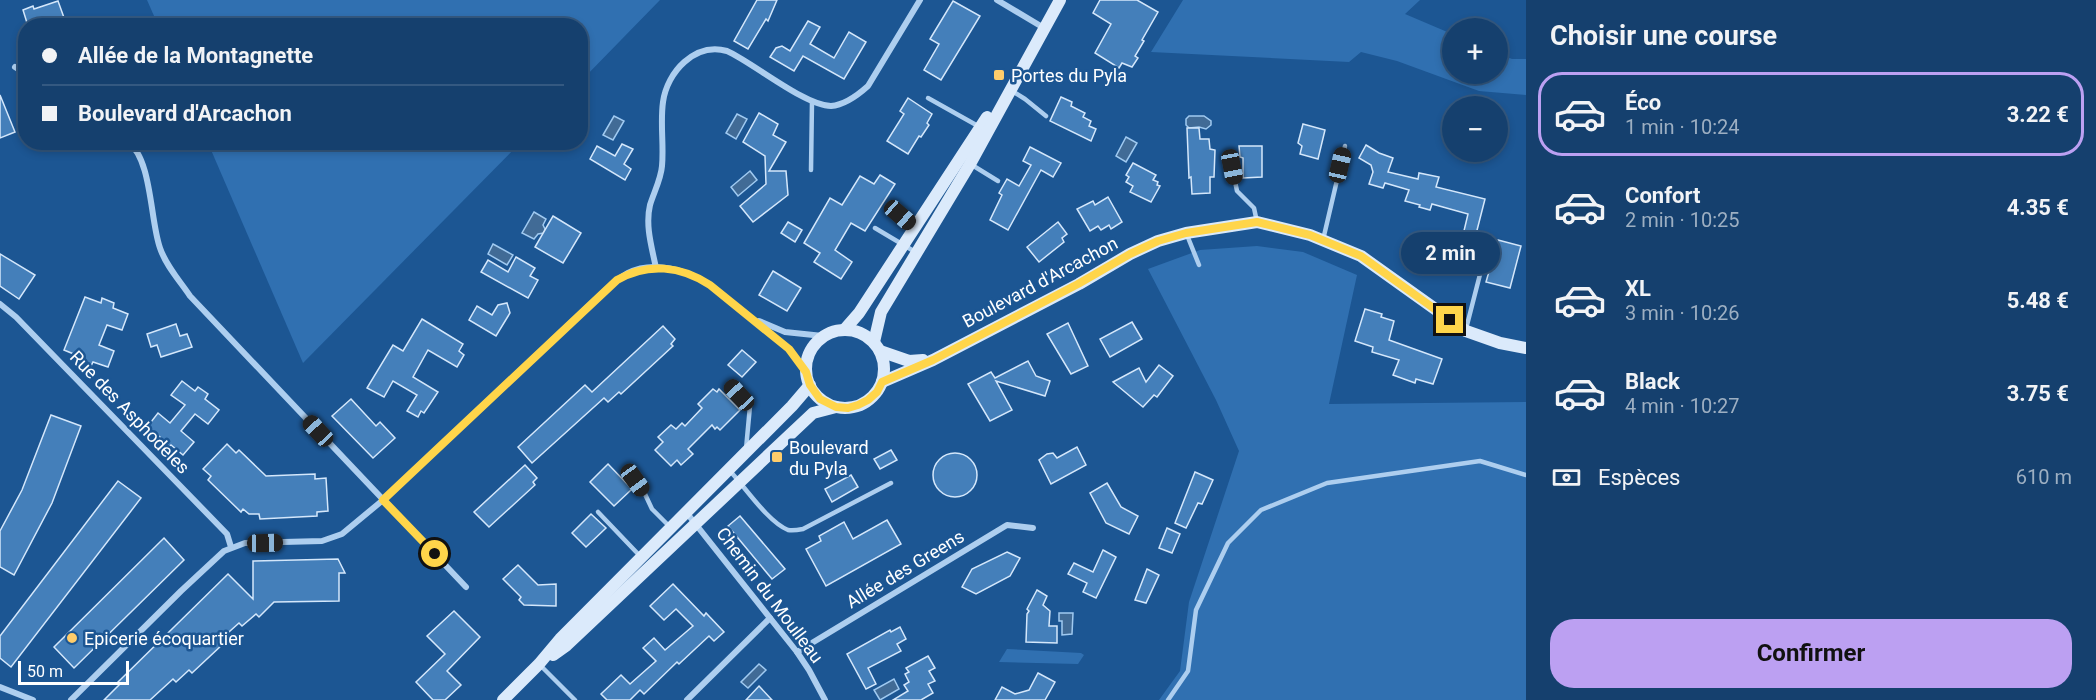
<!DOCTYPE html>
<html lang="fr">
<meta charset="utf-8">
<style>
:root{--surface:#15406e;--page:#224b76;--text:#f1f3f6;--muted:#9dafc2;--line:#345981;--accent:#bca0f2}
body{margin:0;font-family:Roboto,sans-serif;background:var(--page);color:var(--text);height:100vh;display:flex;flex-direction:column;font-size:22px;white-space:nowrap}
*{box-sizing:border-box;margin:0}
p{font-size:20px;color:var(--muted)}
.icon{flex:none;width:33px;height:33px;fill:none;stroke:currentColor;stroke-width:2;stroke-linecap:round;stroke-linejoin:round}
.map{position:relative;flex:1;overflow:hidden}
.sheet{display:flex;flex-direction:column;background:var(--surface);width:570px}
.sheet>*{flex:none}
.guide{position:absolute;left:18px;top:18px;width:570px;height:132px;border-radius:24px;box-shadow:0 3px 9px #0003,0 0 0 2px var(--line);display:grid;align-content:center;height:132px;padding:0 24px;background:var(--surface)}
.buttons{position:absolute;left:1442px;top:18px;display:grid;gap:12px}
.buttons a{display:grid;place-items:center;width:66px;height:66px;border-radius:50%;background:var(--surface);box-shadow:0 3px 9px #0003,0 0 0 2px var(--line);font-size:30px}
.scale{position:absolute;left:18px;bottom:15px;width:111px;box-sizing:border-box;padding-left:6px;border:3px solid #fff;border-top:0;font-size:16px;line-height:21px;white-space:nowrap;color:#fff;-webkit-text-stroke:4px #1c5693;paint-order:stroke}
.end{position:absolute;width:27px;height:27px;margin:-14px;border:8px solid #ffd54a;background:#111;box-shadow:0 0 0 3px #111}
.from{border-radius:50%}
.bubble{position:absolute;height:42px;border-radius:21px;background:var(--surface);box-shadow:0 3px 9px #0003,0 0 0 2px var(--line);font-size:20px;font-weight:700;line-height:42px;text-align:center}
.car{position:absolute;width:18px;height:36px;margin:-18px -9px;border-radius:8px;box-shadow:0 0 4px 2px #0007;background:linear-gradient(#222 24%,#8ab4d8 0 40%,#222 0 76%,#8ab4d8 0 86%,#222 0)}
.guide b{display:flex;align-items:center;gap:21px;height:57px;font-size:22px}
.guide b+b{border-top:2px solid var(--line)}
.guide i{width:15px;height:15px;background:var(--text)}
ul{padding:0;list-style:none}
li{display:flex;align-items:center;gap:18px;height:84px;margin:0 12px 9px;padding:0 12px;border:3px solid transparent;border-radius:24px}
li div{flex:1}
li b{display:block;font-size:22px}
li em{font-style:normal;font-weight:700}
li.on{border-color:var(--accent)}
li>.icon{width:54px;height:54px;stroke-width:1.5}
h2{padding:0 24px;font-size:27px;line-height:72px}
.pay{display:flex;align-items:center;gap:15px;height:66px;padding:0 24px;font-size:22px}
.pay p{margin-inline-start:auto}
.primary-button{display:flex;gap:12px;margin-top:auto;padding:12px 24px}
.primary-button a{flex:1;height:69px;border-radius:24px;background:var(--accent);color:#111;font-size:24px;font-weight:700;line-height:69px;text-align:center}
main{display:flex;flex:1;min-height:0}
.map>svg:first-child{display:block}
</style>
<main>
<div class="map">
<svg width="1526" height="700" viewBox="0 0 1526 700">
<rect width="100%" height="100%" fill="#1c5693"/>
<g fill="#3070b1">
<path d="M 147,0 L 660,0 L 581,81 L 580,26 L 158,25 Z"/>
<path d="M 1183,0 L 1420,0 L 1405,14 L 1452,34 L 1452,74 L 1497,74 L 1497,53 L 1512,59 L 1526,59 L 1526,95 L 1479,91 L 1397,61 L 1361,52 L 1349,62 L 1151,52 Z"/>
<path d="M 208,143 L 520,143 L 303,363 Z"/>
<path d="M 1257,246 L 1303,252 L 1357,275 L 1329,404 L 1526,402 L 1526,700 L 1159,700 L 1180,671 L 1189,602 L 1239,451 L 1216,400 L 1148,269 L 1200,250 Z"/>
<path d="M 1007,649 L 1081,653 L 1084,655 L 1078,664 L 999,662 Z"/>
</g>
<g fill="#416b96" stroke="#a0caf1" stroke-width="1.5">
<path d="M 737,114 L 747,119 L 736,139 L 726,133 Z"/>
<path d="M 614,116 L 624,121 L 613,140 L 603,135 Z"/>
<path d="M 1189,116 L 1204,116 L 1211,121 L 1211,125 L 1206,129 L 1199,127 L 1189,128 L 1186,125 L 1186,119 Z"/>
<path d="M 1126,137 L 1137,143 L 1126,162 L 1116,156 Z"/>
<path d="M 750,171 L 757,180 L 738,196 L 731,187 Z"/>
<path d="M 534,212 L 546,219 L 543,225 L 545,229 L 544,233 L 538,234 L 534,239 L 522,233 Z"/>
<path d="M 493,244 L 513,255 L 507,265 L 488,254 Z"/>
<path d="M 1059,613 L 1073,613 L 1072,634 L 1062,635 L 1062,621 L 1059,621 Z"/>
<path d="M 759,664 L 766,670 L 748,688 L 741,682 Z"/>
<path d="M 894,679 L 899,689 L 880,700 L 874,690 Z"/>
</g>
<g fill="#447fba" stroke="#d4e7fb" stroke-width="1.5">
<path d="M 757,0 L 777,0 L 768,21 L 766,19 L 748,49 L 734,41 Z"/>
<path d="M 1100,0 L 1137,0 L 1158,12 L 1142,40 L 1144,41 L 1135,56 L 1138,58 L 1132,67 L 1122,63 L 1119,68 L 1095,53 L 1111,24 L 1093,13 Z"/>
<path d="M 58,1 L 67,26 L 47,26 L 45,21 L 28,26 L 23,10 L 33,6 L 34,9 Z"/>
<path d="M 953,1 L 980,16 L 941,80 L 924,70 L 939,44 L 930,39 Z"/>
<path d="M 808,21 L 820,27 L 810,44 L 834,58 L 849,32 L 866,42 L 844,79 L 803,56 L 794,71 L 770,57 L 776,48 L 782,46 L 790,51 Z"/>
<path d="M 0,95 L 15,132 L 0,138 Z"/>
<path d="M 1061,97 L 1072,102 L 1071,106 L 1085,113 L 1083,117 L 1091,121 L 1089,126 L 1096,129 L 1091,141 L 1050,121 Z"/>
<path d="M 908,98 L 932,114 L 927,123 L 929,125 L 921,137 L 919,136 L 908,154 L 887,141 L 904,114 L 900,111 Z"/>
<path d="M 759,113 L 778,124 L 773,135 L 786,142 L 769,171 L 786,171 L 788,195 L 753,222 L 740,206 L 766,184 L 765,156 L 743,142 Z"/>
<path d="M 1303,124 L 1325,130 L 1318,159 L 1300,154 L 1302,146 L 1298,143 Z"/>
<path d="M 1187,128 L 1199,128 L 1200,139 L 1209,139 L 1210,149 L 1215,150 L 1214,177 L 1210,177 L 1210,193 L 1192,194 L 1191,177 L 1189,178 Z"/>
<path d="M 622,144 L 633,149 L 624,164 L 631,169 L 625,180 L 590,159 L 597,146 L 615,156 Z"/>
<path d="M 1366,145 L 1379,153 L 1393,158 L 1388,172 L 1418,179 L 1419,173 L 1439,177 L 1436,187 L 1485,199 L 1475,238 L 1463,235 L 1468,214 L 1432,204 L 1430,210 L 1419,207 L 1420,205 L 1405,201 L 1409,190 L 1385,183 L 1383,188 L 1369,184 L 1373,172 L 1371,165 L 1359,158 Z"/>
<path d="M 1239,146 L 1262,146 L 1262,177 L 1243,178 L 1243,158 L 1240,157 Z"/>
<path d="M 1030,147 L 1061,163 L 1053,177 L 1041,170 L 1008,230 L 990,220 L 1002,195 L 999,193 L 1007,179 L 1019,186 L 1031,165 L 1023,161 Z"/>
<path d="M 1133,163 L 1156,175 L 1153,180 L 1158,182 L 1157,185 L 1160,186 L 1151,202 L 1130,192 L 1133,186 L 1126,182 L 1129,177 L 1126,175 Z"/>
<path d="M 880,175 L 895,184 L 865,231 L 851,223 L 835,250 L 852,262 L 841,279 L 814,262 L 820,253 L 804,243 L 830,198 L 842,205 L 860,176 L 874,184 Z"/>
<path d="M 1108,197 L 1122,222 L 1111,229 L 1109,225 L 1101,230 L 1098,226 L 1090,231 L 1077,209 L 1093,201 L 1095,205 Z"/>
<path d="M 553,216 L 581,233 L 563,263 L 535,247 Z"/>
<path d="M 788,222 L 802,230 L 795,242 L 781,233 Z"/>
<path d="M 1058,222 L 1067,234 L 1062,238 L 1064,242 L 1039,262 L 1027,247 Z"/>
<path d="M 1498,240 L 1521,246 L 1510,288 L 1486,282 Z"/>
<path d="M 0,254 L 35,275 L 19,299 L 0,286 Z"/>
<path d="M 516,257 L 535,268 L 530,276 L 538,280 L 528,298 L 481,272 L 488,260 L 508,272 Z"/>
<path d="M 773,271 L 801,288 L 787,311 L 759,295 Z"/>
<path d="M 85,297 L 101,303 L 102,298 L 114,303 L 113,308 L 128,314 L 122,330 L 107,325 L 99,345 L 114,351 L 108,367 L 93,362 L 91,366 L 79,361 L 81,357 L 64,350 Z"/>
<path d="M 507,303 L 510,313 L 496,336 L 469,320 L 477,306 L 492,315 L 498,305 Z"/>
<path d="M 1365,309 L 1382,314 L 1381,317 L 1394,321 L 1389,340 L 1442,359 L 1433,384 L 1416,379 L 1415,383 L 1393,375 L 1399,360 L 1372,352 L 1373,347 L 1355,341 Z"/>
<path d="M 422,319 L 463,344 L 459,351 L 464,355 L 457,367 L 428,350 L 413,377 L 438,392 L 424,413 L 421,411 L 418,417 L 407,411 L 417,395 L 393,381 L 384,397 L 367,388 L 393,345 L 403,351 Z"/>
<path d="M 1132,322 L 1142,339 L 1110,357 L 1100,339 Z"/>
<path d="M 1068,323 L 1088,366 L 1071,374 L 1047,334 Z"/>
<path d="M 176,324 L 180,336 L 187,334 L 192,347 L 161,357 L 157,345 L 151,347 L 147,334 Z"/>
<path d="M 663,326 L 675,339 L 671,344 L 673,346 L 621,394 L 619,392 L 608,402 L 604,398 L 532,463 L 518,447 L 585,385 L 592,392 Z"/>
<path d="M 742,350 L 756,362 L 742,377 L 728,365 Z"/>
<path d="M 1028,361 L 1036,376 L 1050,381 L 1045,396 L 996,381 L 1012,410 L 990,421 L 968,384 L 991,372 L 995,378 Z"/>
<path d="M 1159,365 L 1173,376 L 1157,397 L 1154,395 L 1143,407 L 1113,382 L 1139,368 L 1146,382 Z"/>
<path d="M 182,381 L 195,391 L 198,387 L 208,394 L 205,399 L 219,410 L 208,424 L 195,414 L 181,431 L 194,442 L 183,455 L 171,445 L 167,449 L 158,442 L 160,437 L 147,427 L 158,413 L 170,423 L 185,405 L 171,395 Z"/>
<path d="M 713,389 L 717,392 L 719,389 L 740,410 L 720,430 L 717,427 L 715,429 L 712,425 L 688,449 L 693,454 L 681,465 L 677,460 L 671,466 L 655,450 L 663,442 L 658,437 L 671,425 L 676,429 L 682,423 L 685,426 L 702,408 L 698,404 Z"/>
<path d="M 351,399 L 376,426 L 380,422 L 395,438 L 373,458 L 332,416 Z"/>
<path d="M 51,415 L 81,426 L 52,503 L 14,575 L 0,567 L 0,531 L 22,490 Z"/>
<path d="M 227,444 L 236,453 L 239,450 L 266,476 L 315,474 L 315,479 L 326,478 L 328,511 L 317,512 L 317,516 L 260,519 L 259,514 L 249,514 L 243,509 L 241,512 L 208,480 L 211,476 L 203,469 Z"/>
<path d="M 1077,447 L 1086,465 L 1051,484 L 1039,460 L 1047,454 L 1053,453 L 1057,458 Z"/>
<path d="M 891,450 L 897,460 L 880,469 L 874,459 Z"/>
<circle cx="955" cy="475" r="22"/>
<path d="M 608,464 L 632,489 L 614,506 L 590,482 Z"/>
<path d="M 525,465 L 537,478 L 533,482 L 535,485 L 489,527 L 474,512 Z"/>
<path d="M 1195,472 L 1213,480 L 1202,504 L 1198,503 L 1186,528 L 1175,523 Z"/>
<path d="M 851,475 L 858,487 L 832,502 L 825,489 Z"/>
<path d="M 118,481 L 141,498 L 11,667 L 0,658 L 0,636 Z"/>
<path d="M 1107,483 L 1121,507 L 1138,516 L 1129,534 L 1106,523 L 1090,493 Z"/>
<path d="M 591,514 L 606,528 L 586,547 L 572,533 Z"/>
<path d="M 740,516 L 785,569 L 772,579 L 728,526 Z"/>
<path d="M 887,520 L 901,544 L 826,586 L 806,549 L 821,541 L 819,536 L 844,522 L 853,539 Z"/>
<path d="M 1167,528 L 1180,534 L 1172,553 L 1159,548 Z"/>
<path d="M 164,538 L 184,560 L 74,668 L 54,647 Z"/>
<path d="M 1103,550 L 1116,557 L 1096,598 L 1083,592 L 1087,583 L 1068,574 L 1074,563 L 1093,572 Z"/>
<path d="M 1007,552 L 1020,558 L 1010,576 L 976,594 L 962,587 L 972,569 Z"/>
<path d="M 338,559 L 345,573 L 339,573 L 339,601 L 274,602 L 259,617 L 256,614 L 242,626 L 239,623 L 220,640 L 224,643 L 192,673 L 189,670 L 176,682 L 173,679 L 150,700 L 104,700 L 119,685 L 117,683 L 228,574 L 253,599 L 253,561 Z"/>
<path d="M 518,565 L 538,585 L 556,584 L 556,606 L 524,605 L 519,600 L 521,597 L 503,579 Z"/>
<path d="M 1147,569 L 1159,575 L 1146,603 L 1135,600 Z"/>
<path d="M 673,584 L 704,616 L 706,613 L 724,632 L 714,641 L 709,636 L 679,664 L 677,662 L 644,694 L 640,690 L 630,700 L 607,700 L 601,694 L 621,675 L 630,684 L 656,661 L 643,648 L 654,638 L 665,650 L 693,626 L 676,609 L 664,620 L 650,606 Z"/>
<path d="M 1037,590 L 1047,596 L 1043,605 L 1050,611 L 1049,626 L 1057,626 L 1057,643 L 1026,642 L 1027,614 L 1029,611 L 1027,609 Z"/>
<path d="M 454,611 L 480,637 L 447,671 L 461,685 L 445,700 L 433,700 L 416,682 L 445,654 L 427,636 Z"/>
<path d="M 900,627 L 906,639 L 897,644 L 901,651 L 868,668 L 876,684 L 866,689 L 847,654 L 890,630 L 891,632 Z"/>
<path d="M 928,656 L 935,668 L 929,671 L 935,681 L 928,684 L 933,693 L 921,700 L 893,700 L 908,691 L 904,685 L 909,682 L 905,674 L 909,672 L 906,668 Z"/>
<path d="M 1038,673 L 1055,682 L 1045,700 L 995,700 L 1002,687 L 1015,694 L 1029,690 Z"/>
<path d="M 759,686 L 772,700 L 746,700 Z"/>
</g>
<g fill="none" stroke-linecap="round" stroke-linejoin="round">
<g stroke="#adceef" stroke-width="4.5">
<path d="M 1012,91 L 1025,99 L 1046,116"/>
<path d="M 928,98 L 978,126"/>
<path d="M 972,165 L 998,181"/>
<path d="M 1232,167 L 1237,191 L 1254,208 L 1257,222"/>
<path d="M 811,170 L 812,101"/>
<path d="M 889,205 L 914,227"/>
<path d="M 875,228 L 917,253"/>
<path d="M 1187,235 L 1199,265"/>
<path d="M 1323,240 L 1345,146"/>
<path d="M 1466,329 L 1486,251"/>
<path d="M 729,385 L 750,406 L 746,449"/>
<path d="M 626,469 L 644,492 L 652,509 L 669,526"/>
<path d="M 730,471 C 745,487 768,522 788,530 C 793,531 798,530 803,529 L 891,483"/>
<path d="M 598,512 L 640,556"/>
<path d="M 541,666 L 575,700"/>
<path d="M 1168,700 L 1188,671 L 1196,610 L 1228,543 L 1261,510 L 1327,483 L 1480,461 L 1526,475"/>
</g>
<g stroke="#adceef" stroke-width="6">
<path d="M 997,0 L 1044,28"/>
<path d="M 15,67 L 26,74"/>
<path d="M 128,142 C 152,159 150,220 160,248 C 166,266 180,281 190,296 L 466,587"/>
<path d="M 656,268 C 652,248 645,226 650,205 C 654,192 661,179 662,166 C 664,145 660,123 663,102 C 667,72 695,42 727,51 C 752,62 805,106 831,106 C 844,105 858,95 868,86 L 920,0"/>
<path d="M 0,304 L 16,317 L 227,534 L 231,547"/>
<path d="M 759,321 L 785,332 L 823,336"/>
<path d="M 686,512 L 797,652 L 809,670 L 825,700"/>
<path d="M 797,652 L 1007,525 L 1033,528"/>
<path d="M 0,687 L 33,700"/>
<path d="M 71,700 L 181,591 L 224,551 L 245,543 L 322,541 L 342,534 L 383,500 L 594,301 C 605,291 615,280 628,273 C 653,260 687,270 710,285 L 789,349 L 806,371"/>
<path d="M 687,700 L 770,618"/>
</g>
<g stroke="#dbeafb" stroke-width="12">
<path d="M 845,329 L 859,313 L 987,117"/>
<circle cx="845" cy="369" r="39"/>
<path d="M 874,342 L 881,312 L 970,164 L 1060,0"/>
<path d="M 880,351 L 909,361 L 923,360"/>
<path d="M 882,382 L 933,360 L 1079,284 L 1130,254 L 1158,241 L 1186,233 L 1257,222 L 1310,235 L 1361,256 L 1466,331 L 1500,343 L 1526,348"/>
<path d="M 553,655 L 567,645 L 813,413 L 836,407"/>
<path d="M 503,700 L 539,664 L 560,639 L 792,406 L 810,385"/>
</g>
</g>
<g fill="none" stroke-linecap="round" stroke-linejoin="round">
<path stroke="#ffd54a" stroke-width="8" d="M 435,554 L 383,500 L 617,280 C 648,262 681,266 710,285 L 789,349 L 806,372 L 810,385 L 820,399 L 836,407 L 848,408 L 858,405 L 868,400 L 877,392 L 882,382 L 933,360 L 1078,284 L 1130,254 L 1158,241 L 1186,233 L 1257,222 L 1310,235 L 1361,256 L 1450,320"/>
</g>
<g fill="#ffcd6b" stroke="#1c5693" stroke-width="2">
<rect x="993" y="69" width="12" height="12" rx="3"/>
<rect x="771" y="451" width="12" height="12" rx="3"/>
<circle cx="72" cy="638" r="6"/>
</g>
<g text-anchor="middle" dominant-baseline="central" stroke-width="5" stroke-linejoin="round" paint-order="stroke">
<g font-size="18" fill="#fff" stroke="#1c5693" text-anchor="start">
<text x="1011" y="75">Portes du Pyla</text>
<text x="789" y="447">Boulevard<tspan x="789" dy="21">du Pyla</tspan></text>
<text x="84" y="638">Epicerie écoquartier</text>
</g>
<g font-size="18" fill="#fff" stroke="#1c5693">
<text transform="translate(1040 282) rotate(-28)">Boulevard d'Arcachon</text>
<text transform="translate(130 412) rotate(46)">Rue des Asphodeles</text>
<text transform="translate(905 569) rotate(-31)">Allée des Greens</text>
<text transform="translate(770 595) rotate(53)">Chemin du Moulleau</text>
</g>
</g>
</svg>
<div class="buttons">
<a>+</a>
<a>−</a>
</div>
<div class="scale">50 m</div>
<i class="end from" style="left:435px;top:554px"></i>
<i class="end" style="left:1450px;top:320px"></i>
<div class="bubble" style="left:1401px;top:232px;width:99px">2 min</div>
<i class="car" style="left:1340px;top:165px;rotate:13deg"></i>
<i class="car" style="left:1232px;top:167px;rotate:169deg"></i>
<i class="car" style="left:900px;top:215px;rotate:131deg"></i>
<i class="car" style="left:739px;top:395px;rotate:317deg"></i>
<i class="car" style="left:318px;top:431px;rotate:317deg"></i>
<i class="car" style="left:635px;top:480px;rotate:144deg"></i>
<i class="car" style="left:265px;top:543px;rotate:89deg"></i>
<div class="guide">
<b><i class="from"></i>Allée de la Montagnette</b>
<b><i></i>Boulevard d'Arcachon</b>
</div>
</div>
<section class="sheet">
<h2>Choisir une course</h2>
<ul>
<li class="on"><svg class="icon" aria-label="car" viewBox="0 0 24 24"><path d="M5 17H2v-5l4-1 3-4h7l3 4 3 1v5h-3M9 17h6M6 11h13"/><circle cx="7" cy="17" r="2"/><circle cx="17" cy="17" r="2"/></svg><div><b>Éco</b><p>1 min · 10:24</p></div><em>3.22 €</em></li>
<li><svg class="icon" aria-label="car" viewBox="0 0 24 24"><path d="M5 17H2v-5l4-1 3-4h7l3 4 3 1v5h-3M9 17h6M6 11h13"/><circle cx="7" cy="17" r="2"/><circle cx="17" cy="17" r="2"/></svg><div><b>Confort</b><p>2 min · 10:25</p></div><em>4.35 €</em></li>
<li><svg class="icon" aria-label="car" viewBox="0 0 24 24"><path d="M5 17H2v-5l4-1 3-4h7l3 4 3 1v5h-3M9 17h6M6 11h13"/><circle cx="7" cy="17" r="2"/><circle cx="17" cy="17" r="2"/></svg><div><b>XL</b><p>3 min · 10:26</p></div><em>5.48 €</em></li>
<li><svg class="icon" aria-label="car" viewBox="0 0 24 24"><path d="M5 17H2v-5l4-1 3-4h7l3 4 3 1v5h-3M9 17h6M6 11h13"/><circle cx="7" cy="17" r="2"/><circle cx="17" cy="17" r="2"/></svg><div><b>Black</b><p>4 min · 10:27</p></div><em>3.75 €</em></li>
</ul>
<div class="pay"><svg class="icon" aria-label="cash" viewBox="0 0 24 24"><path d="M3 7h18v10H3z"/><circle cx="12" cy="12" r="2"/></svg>Espèces<p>610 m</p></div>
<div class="primary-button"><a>Confirmer</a></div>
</section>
</main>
